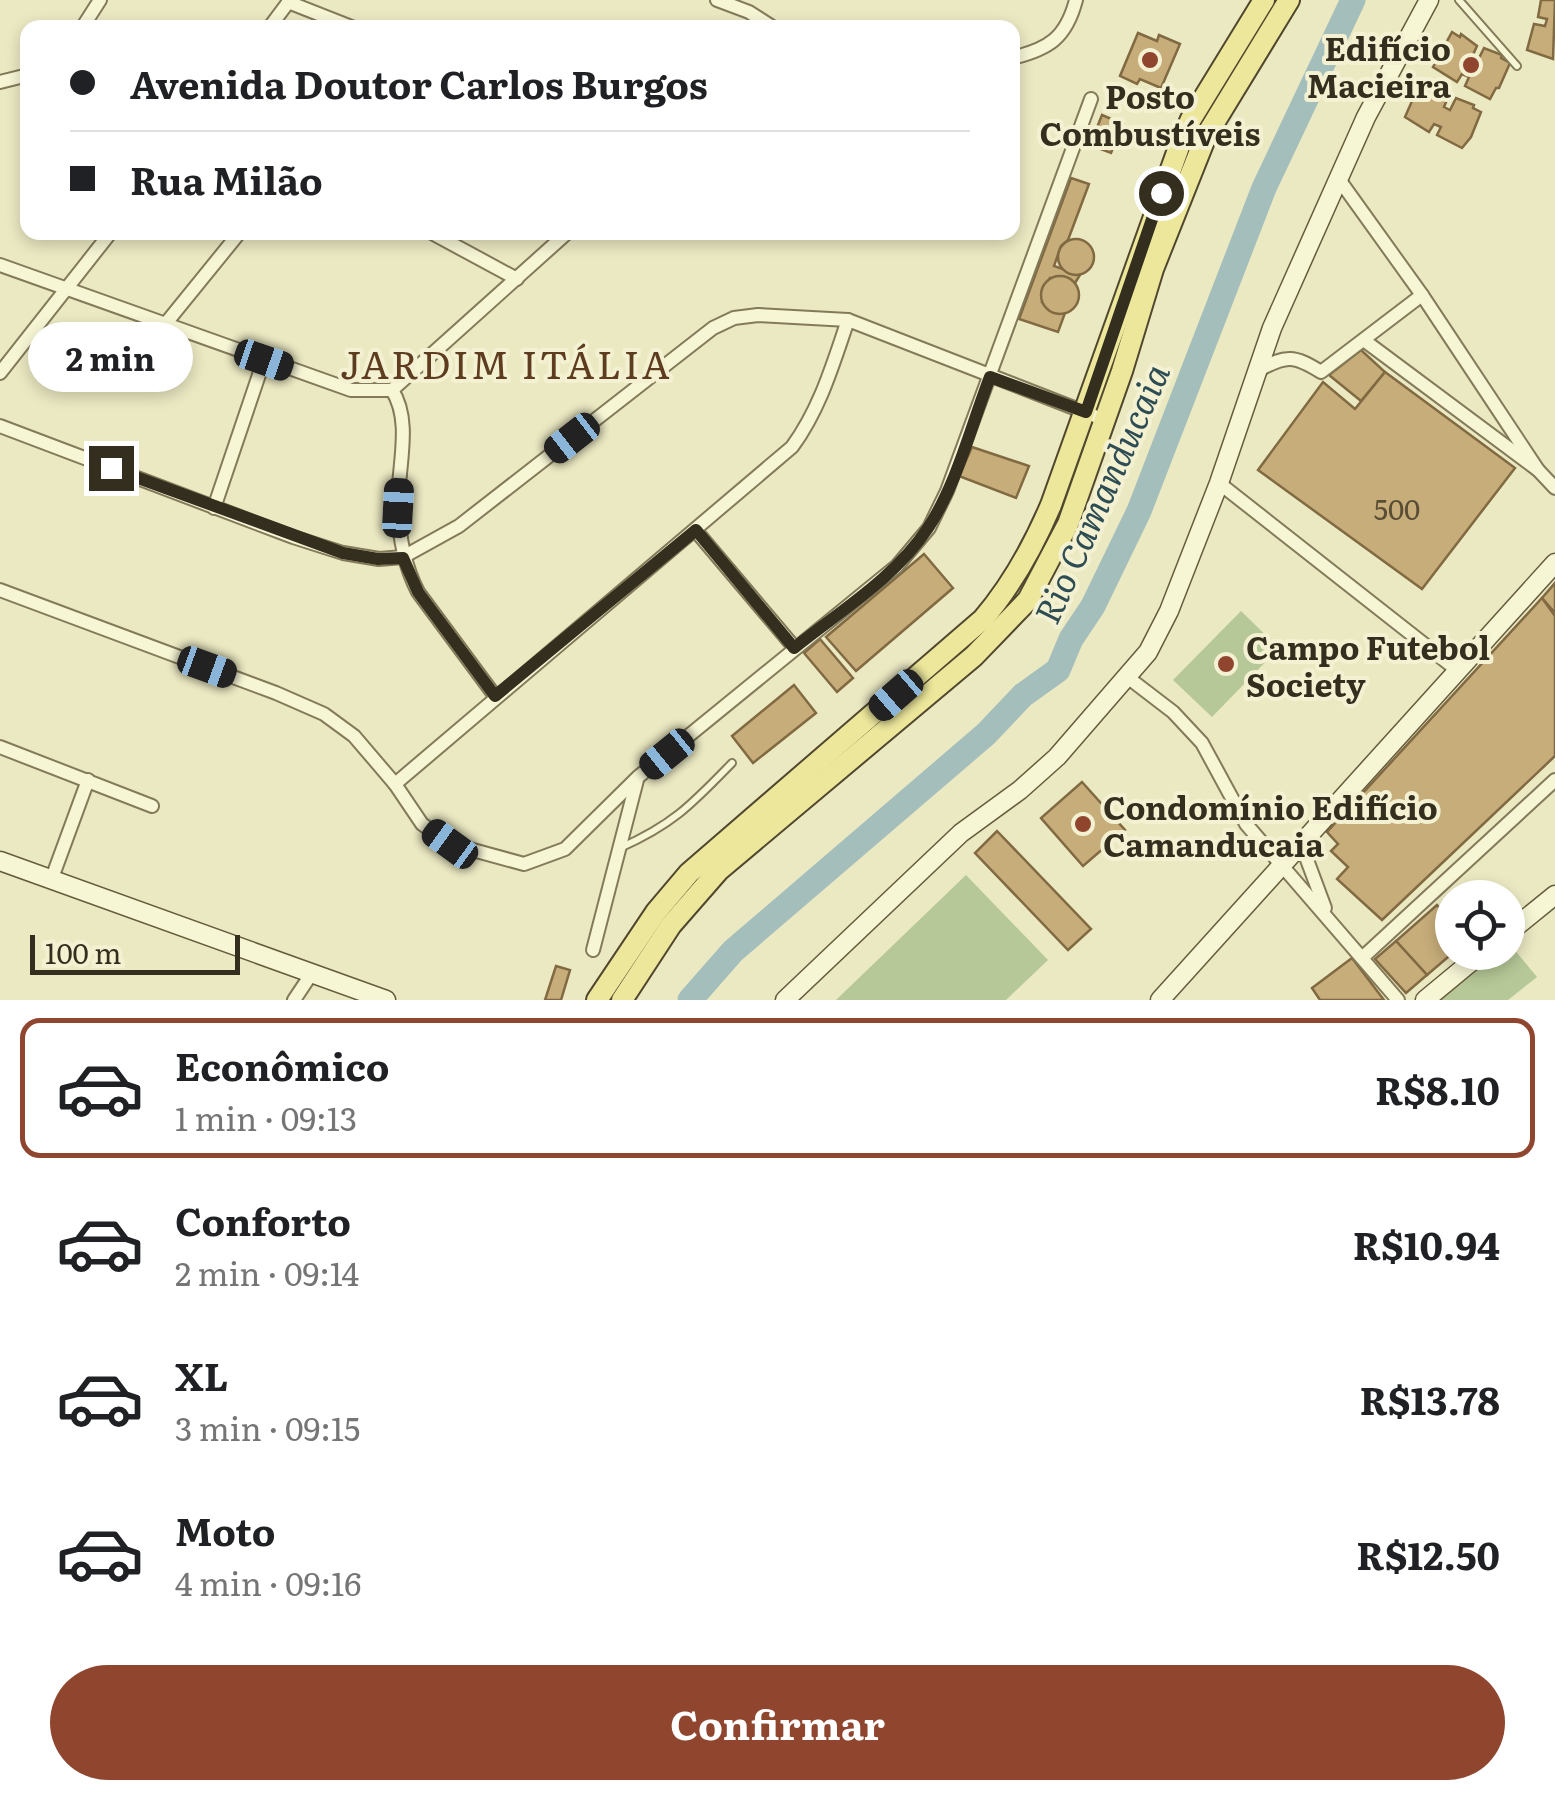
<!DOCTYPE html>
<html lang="pt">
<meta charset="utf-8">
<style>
:root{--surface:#fff;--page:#f6f6f6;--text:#202124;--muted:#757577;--line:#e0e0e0;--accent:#8f452e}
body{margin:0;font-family:Literata,serif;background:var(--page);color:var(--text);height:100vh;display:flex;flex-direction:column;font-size:38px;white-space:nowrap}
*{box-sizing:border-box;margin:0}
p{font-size:32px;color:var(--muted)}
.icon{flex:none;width:55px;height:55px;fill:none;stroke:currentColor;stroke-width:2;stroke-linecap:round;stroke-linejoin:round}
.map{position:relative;height:1000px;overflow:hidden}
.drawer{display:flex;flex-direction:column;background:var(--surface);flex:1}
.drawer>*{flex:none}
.guide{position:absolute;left:20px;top:20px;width:1000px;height:220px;border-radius:20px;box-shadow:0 5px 15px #0003;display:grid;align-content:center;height:220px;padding:0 50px;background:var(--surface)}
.tools{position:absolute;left:1435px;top:880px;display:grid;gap:20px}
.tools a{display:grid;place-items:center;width:90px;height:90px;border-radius:50%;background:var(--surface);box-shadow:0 5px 15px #0003;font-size:50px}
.scale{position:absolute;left:30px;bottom:25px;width:210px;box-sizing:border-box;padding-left:10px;border:5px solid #342e1e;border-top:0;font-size:28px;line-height:35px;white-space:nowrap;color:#342e1e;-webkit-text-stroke:8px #f3f1d1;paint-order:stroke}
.end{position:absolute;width:45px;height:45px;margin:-22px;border:12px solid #342e1e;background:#fff;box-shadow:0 0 0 5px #fff}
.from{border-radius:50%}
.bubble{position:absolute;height:70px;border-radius:35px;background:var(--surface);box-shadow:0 5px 15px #0003;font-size:32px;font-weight:700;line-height:70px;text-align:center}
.car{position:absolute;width:30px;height:60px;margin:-30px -15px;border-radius:12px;box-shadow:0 0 8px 2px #0007;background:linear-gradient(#222 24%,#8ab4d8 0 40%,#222 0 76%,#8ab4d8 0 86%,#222 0)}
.guide b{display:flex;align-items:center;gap:35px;height:95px;font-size:38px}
.guide b+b{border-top:2px solid var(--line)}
.guide i{width:25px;height:25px;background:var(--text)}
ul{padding:18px 0 0;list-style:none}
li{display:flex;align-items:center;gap:30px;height:140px;margin:0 20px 15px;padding:0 30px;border:5px solid transparent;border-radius:20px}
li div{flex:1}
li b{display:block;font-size:38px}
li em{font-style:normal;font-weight:700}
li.current{border-color:var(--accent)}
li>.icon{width:90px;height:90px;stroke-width:1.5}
.button{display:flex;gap:20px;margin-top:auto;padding:20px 50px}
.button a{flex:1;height:115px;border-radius:60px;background:var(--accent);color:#fff;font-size:40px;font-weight:700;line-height:115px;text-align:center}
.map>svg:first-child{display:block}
</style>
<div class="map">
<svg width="1555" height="1000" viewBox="0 0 1555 1000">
<rect width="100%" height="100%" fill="#ebe9c2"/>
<g fill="#b6c897">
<path d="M 1241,611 L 1279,648 L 1212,717 L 1173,680 Z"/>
<path d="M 966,875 L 1048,960 L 1006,1000 L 836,1000 Z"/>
<path d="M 1509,943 L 1537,977 L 1508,1000 L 1437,1000 L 1497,953 L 1508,952 Z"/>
</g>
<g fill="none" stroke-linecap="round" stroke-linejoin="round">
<path stroke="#a4bebc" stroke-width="25" d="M 690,1000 L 733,951 L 986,734 L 1023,695 L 1058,670 L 1071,639 L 1093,606 L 1139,511 L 1264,188 L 1353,0"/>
</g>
<g fill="#c7ad7a" stroke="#816a42" stroke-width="2.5">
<path d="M 1541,0 L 1555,0 L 1553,59 L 1527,50 L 1534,24 L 1545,26 L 1547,19 L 1538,17 Z"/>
<path d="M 1452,32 L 1460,37 L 1461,34 L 1477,46 L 1472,57 L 1478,60 L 1484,48 L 1502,55 L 1501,58 L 1510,63 L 1499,88 L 1496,88 L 1490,99 L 1465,86 L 1469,77 L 1462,74 L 1457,82 L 1433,67 Z"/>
<path d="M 1138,33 L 1157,41 L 1159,35 L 1180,44 L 1161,88 L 1140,79 L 1137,84 L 1120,76 Z"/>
<path d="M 1424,82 L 1432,87 L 1433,84 L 1449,95 L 1444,107 L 1450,110 L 1456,98 L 1474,105 L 1473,108 L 1481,112 L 1471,137 L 1462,148 L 1437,135 L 1441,127 L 1434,124 L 1429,132 L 1405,117 L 1416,92 L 1418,94 Z"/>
<path d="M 1102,115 L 1123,124 L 1111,153 L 1090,145 Z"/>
<path d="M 1071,178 L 1089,184 L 1068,240 L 1061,246 L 1054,266 L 1080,275 L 1075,283 L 1050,278 L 1042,302 L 1065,313 L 1058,332 L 1019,319 Z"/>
<circle cx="1076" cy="257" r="18"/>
<circle cx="1060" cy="295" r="19"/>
<path d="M 1361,350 L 1385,372 L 1361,401 L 1329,375 Z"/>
<path d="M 1385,372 L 1515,468 L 1422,589 L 1258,470 L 1323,382 L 1355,409 Z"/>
<path d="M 972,447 L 1029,466 L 1016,498 L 959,476 Z"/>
<path d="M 924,554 L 953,588 L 856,671 L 826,637 Z"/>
<path d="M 1555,583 L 1555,613 L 1542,598 Z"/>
<path d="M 1542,598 L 1555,616 L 1555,756 L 1382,920 L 1337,879 L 1348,867 L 1331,851 L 1338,844 L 1327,832 Z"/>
<path d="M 820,639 L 853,678 L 837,692 L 804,653 Z"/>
<path d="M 794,685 L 816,713 L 753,763 L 732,736 Z"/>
<path d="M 1082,782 L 1125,830 L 1083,866 L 1041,818 Z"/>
<path d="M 997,831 L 1091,929 L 1068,950 L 975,853 Z"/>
<path d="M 1437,905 L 1452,921 L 1454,952 L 1427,975 L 1396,941 Z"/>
<path d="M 1396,941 L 1427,975 L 1406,993 L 1375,959 Z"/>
<path d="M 1352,958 L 1384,1000 L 1320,1000 L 1312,988 Z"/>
<path d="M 556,966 L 570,970 L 561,1000 L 545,1000 Z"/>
</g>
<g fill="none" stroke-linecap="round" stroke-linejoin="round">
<g stroke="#837a5a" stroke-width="10">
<g id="lane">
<path d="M 1459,0 L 1517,66"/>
<path d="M 620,848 C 674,824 692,804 732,763"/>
</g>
</g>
<g stroke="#837a5a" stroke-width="16">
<g id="street">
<path d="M 717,0 L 749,12 L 774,28"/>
<path d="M 288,2 L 354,28"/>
<path d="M 82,28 L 100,0"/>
<path d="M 269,28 L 290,0"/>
<path d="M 1012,58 C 1049,49 1066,38 1076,0"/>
<path d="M 0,82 L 28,75"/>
<path d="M 1338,178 L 1422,295 L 1538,470"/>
<path d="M 430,232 L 517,279"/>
<path d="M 0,265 L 351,390 L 392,390"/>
<path d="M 167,322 L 240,232"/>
<path d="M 1365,341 L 1538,470 L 1555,488"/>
<path d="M 1259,370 C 1286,355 1294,355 1321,372 L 1422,295"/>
<path d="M 0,373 L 111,232"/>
<path d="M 392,390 C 413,422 397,470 398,507 C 399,537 404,565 418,592 L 495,696"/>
<path d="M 392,390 L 568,232"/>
<path d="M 0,426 L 293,537 L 343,553 L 379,559 L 403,557 L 459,526 L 713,328 L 734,318 L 758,315 L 848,320 L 1105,420"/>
<path d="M 1219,483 L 1457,670"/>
<path d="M 214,508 L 264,360"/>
<path d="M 696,531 L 794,647"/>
<path d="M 0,590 L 276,693 L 324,714 L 354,736 L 395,784 L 422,824 L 451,844 L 524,864 L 565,849 L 638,777 L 897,566 L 929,528 L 947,491 L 1091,99"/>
<path d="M 1126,676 L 1173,712 L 1202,743 L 1246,824 L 1398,1000"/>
<path d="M 0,747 L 152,806"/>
<path d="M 395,784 L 792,447 C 820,409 833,364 848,320"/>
<path d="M 1300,841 L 1325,908"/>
<path d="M 52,878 L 88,780"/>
<path d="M 593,950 L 637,780"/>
<path d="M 1362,958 L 1555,780"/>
<path d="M 294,1000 L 312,973"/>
</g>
</g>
<g stroke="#655b3d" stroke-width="21">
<g id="secondary">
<path d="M 0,861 L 386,1000"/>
<path d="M 1508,933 L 1555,895"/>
<path d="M 785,1000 L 961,833 L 1020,790 L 1057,757 L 1148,652 L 1169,611 L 1219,483 L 1272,328 L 1366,117 L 1429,0"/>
<path d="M 1160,1000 L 1555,563"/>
<path d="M 1425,1000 L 1483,952"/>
</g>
</g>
<g stroke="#51472e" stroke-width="24">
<g id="primary">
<path d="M 597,1000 L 656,912 L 689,873 L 983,619 C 1013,584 1033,547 1051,505 L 1180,144 L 1191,119 L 1264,0"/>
<path d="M 622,1000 L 671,925 L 719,870 L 974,656 L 1028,600 L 1068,524 L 1122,371 L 1153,269 L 1206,136 L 1289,0"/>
</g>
</g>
<use href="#lane" stroke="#f6f5d4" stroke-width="6"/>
<use href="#street" stroke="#f6f5d4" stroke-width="12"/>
<use href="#secondary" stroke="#f6f5d4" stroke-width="18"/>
<use href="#primary" stroke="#ece79b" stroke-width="20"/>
</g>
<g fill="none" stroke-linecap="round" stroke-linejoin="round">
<path stroke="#342e1e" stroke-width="12" d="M 111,468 L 343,553 L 378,559 L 403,558 L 418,592 L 495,696 L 696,530 L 794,648 C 840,611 895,578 928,528 C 957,484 971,426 990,377 L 1086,412 L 1161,193"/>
</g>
<g fill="#8f452e" stroke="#f3f1d1" stroke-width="4">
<circle cx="1150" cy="60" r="10"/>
<circle cx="1471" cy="65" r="10"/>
<circle cx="1226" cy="664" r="10"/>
<circle cx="1083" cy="824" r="10"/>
</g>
<g text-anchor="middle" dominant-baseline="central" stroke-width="8" stroke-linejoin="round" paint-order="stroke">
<g font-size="28" fill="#594e35">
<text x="1397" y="508">500</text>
</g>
<g font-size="32" font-weight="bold" fill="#342e1e" stroke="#f3f1d1" text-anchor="start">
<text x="1451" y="47" text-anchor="end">Edifício<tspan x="1451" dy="37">Macieira</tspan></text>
<text x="1150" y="95" text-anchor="middle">Posto<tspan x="1150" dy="37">Combustíveis</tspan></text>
<text x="1246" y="646">Campo Futebol<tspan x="1246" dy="37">Society</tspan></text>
<text x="1103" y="806">Condomínio Edifício<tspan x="1103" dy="37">Camanducaia</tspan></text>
</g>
<g font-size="35" font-style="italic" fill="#2e4c53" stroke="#f3f1d1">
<text transform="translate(1100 493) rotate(-66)">Rio Camanducaia</text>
</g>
<g font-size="38" letter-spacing="2.5" fill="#5e3c20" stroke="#f3f1d1">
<text x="506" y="362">JARDIM ITÁLIA</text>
</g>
</g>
</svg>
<div class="tools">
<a><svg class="icon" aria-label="locate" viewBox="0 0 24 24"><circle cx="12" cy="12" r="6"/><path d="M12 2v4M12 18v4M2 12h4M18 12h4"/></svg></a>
</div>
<div class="scale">100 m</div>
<i class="end from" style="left:1161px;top:193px"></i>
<i class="end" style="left:111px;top:468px"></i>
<div class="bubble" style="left:28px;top:322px;width:165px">2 min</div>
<i class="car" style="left:264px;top:360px;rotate:109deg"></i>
<i class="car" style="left:572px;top:438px;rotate:232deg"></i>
<i class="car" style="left:398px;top:508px;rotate:3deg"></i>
<i class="car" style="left:207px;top:667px;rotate:110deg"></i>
<i class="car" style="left:896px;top:695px;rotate:229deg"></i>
<i class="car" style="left:667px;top:754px;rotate:231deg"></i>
<i class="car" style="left:450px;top:844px;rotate:306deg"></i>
<div class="guide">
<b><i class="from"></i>Avenida Doutor Carlos Burgos</b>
<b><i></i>Rua Milão</b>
</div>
</div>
<section class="drawer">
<ul>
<li class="current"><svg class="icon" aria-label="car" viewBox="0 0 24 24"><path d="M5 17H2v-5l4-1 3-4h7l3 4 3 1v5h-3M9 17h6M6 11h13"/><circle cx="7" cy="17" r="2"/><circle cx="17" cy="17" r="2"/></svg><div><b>Econômico</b><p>1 min · 09:13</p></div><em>R$8.10</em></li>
<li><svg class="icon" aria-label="car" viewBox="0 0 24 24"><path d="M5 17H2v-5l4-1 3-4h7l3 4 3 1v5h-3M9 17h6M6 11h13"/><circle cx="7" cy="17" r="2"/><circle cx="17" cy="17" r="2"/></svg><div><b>Conforto</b><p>2 min · 09:14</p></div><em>R$10.94</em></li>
<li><svg class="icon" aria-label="car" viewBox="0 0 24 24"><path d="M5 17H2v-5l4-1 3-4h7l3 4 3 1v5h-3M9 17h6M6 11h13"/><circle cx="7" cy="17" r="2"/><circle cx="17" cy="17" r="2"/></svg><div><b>XL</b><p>3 min · 09:15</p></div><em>R$13.78</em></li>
<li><svg class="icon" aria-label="car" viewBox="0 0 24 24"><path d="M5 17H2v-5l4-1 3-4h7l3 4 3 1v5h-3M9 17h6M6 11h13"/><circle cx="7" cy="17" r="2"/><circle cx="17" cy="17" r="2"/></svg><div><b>Moto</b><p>4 min · 09:16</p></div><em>R$12.50</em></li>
</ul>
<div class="button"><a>Confirmar</a></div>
</section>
